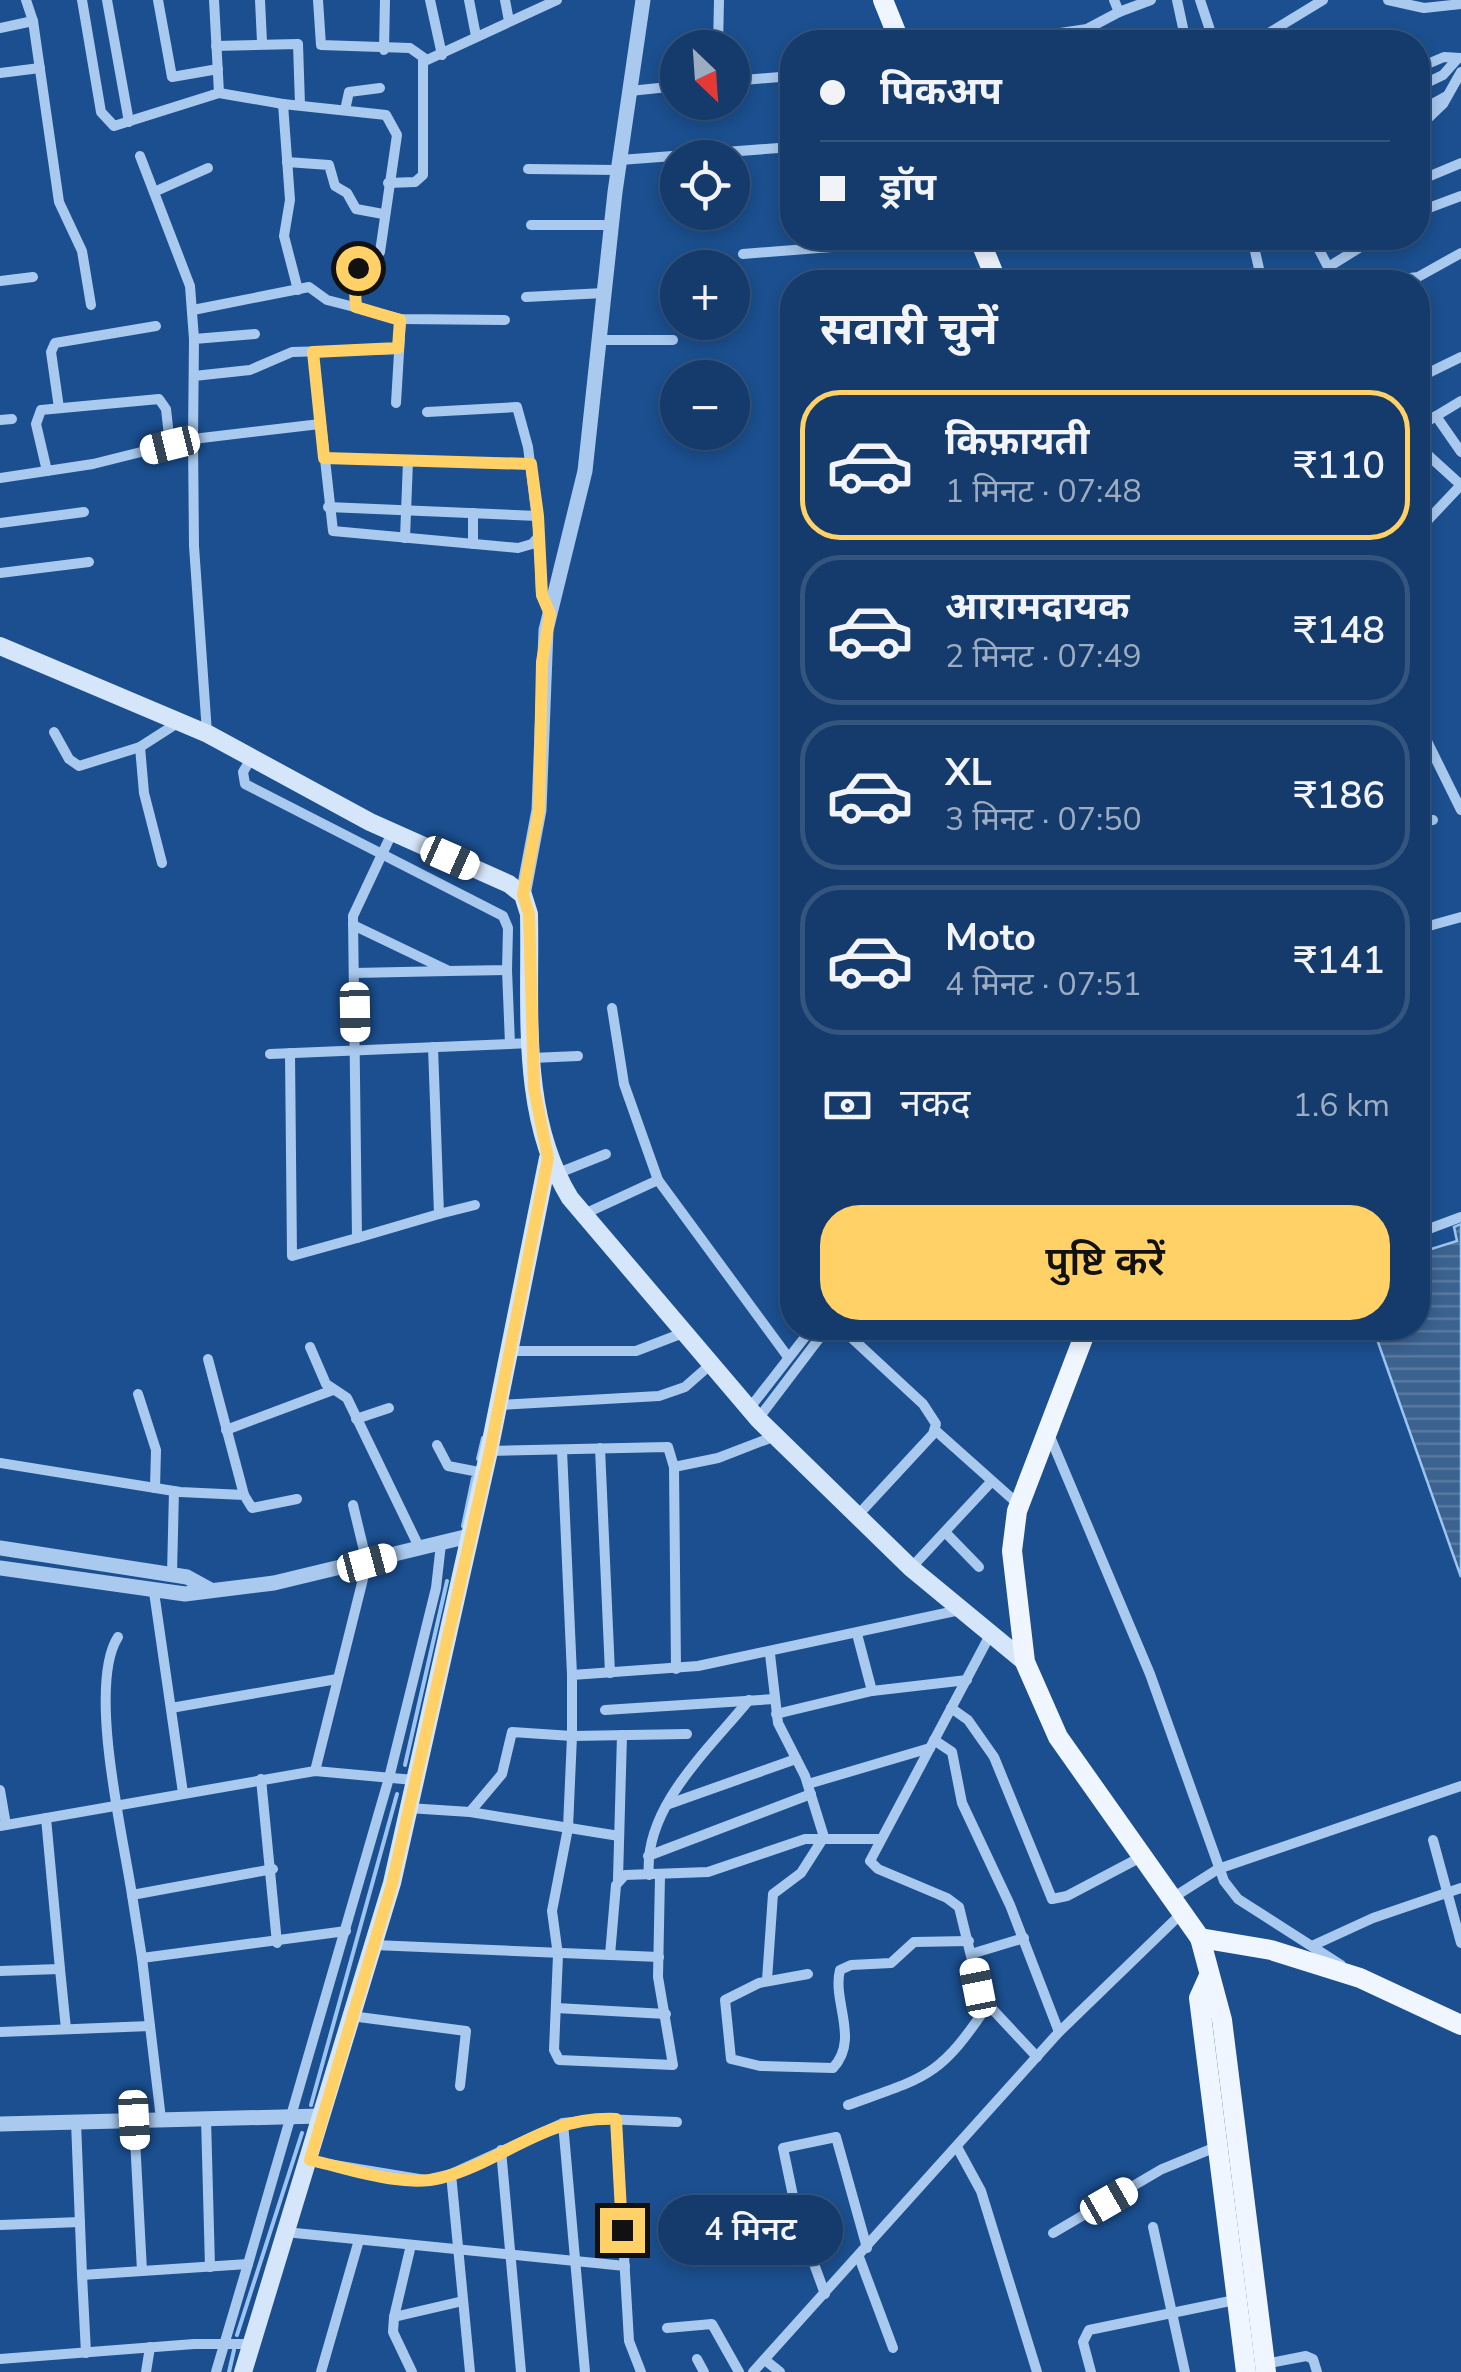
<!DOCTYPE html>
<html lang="hi">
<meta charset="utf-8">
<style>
:root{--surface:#143b6b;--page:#1d4271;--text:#f1f3f6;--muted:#9dadc1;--line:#33557e;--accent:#ffd166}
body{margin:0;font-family:"Nunito Sans","Noto Sans Devanagari",sans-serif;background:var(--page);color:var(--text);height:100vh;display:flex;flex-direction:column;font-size:38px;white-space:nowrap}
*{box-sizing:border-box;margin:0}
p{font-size:32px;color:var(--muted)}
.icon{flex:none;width:55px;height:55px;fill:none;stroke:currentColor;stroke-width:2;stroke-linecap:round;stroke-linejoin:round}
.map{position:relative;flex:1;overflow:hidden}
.side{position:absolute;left:780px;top:270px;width:650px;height:1070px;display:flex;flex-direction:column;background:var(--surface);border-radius:40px;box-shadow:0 5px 15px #0003,0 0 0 2px var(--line)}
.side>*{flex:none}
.banner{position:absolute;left:780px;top:30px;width:650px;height:220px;border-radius:40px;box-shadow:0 5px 15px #0003,0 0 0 2px var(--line);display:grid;align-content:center;height:220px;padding:0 40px;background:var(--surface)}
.needle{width:65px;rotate:155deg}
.controls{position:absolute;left:660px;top:30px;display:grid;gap:20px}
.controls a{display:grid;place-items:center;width:90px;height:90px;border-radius:50%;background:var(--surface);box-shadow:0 5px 15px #0003,0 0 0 2px var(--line);font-size:50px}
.end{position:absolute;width:45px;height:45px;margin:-22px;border:12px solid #ffd166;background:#111;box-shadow:0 0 0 5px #111}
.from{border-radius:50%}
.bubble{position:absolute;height:70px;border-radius:35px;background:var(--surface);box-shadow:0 5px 15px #0003,0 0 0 2px var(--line);font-size:32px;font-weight:600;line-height:70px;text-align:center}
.car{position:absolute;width:30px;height:60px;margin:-30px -15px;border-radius:12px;box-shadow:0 0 8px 2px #0007;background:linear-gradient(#fff 24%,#345 0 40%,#fff 0 76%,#345 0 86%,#fff 0)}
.banner b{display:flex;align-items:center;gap:35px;height:95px;font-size:38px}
.banner b+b{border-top:2px solid var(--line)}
.banner i{width:25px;height:25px;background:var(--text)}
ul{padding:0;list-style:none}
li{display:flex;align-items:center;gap:30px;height:150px;margin:0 20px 15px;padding:0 20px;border:5px solid var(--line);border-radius:40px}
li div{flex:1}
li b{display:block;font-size:38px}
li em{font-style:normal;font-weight:600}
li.active{border-color:var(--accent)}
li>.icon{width:90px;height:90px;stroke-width:1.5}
h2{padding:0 40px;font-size:45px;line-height:120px}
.pay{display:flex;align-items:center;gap:25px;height:110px;padding:0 40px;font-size:38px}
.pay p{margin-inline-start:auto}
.button{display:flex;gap:20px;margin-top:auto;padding:20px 40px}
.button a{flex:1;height:115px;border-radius:40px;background:var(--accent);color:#111;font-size:40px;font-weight:600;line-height:115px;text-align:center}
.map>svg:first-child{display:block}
</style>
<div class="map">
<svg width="1461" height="2372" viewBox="0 0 1461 2372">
<defs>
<pattern id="water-rules" width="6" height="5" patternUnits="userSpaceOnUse" patternTransform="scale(2.5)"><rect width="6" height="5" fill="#3c6290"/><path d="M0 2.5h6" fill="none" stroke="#597aa1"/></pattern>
</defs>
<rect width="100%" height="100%" fill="#1b4f8f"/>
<path fill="url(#water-rules)" stroke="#9cc4f0" stroke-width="2.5" d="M 1461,1224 L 1461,1577 L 1373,1328 L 1418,1328 L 1418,1239 L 1425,1251 L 1457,1241 L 1454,1227 Z"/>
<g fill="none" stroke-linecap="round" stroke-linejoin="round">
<g stroke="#9cc4f0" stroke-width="4">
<path d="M 478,1459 L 483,1438"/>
<path d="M 463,1526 L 473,1478"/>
<path d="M 405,1765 L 447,1581"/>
<path d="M 311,2105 L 397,1794"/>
<path d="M 237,2335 L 302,2133"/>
<path d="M 229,2372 L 234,2350"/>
</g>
<g stroke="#a9c9ee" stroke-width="10">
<path d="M 26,0 L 33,21"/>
<path d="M 82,0 L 101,112 L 114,126 L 219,93 L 283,104"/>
<path d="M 107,0 L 129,122"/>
<path d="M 158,0 L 172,77 L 218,69"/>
<path d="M 214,0 L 219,93"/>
<path d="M 260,0 L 262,42"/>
<path d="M 318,0 L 321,45 L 410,48 L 427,60 L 557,0"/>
<path d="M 430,0 L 442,55"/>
<path d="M 469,0 L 476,36"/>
<path d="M 505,0 L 509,21"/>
<path d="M 1114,0 L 1119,12 L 1151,0"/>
<path d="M 1177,0 L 1186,42"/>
<path d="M 1200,0 L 1214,42"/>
<path d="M 1388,0 L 1424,8 L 1461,4"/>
<path d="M 0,28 L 33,21 L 59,202 L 82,251 L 91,305"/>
<path d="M 1000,42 L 1087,29 L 1119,12"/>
<path d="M 1254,42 L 1323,0"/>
<path d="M 216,46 L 298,44 L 300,105"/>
<path d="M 718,47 L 719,0"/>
<path d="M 700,48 L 718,48"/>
<path d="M 384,50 L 385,0"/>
<path d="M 1418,68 L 1444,57 L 1460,58"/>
<path d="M 0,73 L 40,68"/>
<path d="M 732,81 L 792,76"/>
<path d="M 1418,87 L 1443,75 L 1458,58"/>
<path d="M 630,91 L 678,86"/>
<path d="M 345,110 L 349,92 L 380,88"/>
<path d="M 1418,112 L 1447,96"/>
<path d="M 1418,128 L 1443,104 L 1461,72"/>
<path d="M 140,156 L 190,286 L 194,339"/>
<path d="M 620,160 L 792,147"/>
<path d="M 287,162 L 329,165 L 335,186 L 347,193 L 356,209 L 383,214"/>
<path d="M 528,169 L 618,170"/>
<path d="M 1418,181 L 1461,163"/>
<path d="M 388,183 L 415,182 L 423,175 L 423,60"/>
<path d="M 154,192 L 208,168"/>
<path d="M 1418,212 L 1461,196"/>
<path d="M 531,225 L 611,225"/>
<path d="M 1252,238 L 1262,282"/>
<path d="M 1254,245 L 1316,244 L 1336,282"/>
<path d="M 984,250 L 1023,238"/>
<path d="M 743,254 L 946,238"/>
<path d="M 1330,266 L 1375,238"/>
<path d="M 0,281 L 33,277"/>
<path d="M 1378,282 L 1418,277 L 1461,253"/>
<path d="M 298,290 L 284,236 L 290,200 L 283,104 L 386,115 L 397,135 L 380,252 L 354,273 L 356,307"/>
<path d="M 526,297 L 604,293"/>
<path d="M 193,310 L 309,287 L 327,300 L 401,319 L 505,320"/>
<path d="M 255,334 L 194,339 L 193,439 L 320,424"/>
<path d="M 599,340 L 673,340"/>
<path d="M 313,352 L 333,531 L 518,548 L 532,544 L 539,536 L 528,447 L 517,407 L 427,412"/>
<path d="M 194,376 L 250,370 L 292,352 L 398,349"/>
<path d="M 1418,378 L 1461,357"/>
<path d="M 396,403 L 401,319"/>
<path d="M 59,408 L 51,352 L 55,343 L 156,326"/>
<path d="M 1436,416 L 1461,452"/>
<path d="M 0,420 L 12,419"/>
<path d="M 1418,427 L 1461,401"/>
<path d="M 1418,446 L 1461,485"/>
<path d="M 324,458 L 531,464"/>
<path d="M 47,471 L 36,424 L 41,410 L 159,399 L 166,409 L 170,445"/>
<path d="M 0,478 L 93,464 L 193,439 L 194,546 L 207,733"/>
<path d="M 328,507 L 538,516"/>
<path d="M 1426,522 L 1461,485"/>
<path d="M 0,523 L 84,512"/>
<path d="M 539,537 L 541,595 L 549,613"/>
<path d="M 405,538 L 408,461"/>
<path d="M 473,544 L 473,513"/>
<path d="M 0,573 L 89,562"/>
<path d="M 1418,723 L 1461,810"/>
<path d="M 54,732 L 69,759 L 79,766 L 140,747 L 179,722"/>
<path d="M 140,747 L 144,793 L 162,863"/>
<path d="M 252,757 L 243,772 L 245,784 L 503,916 L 508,928 L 507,970 L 449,971"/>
<path d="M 1418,822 L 1433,820"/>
<path d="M 392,833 L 353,916 L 357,1238 L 439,1214 L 433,1047"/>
<path d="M 353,925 L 449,971 L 354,973"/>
<path d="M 1418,929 L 1461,917"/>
<path d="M 507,970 L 510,1044"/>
<path d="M 612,1008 L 624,1084 L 658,1180"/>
<path d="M 290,1053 L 292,1256 L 357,1238"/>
<path d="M 270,1054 L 531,1043"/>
<path d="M 532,1058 L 578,1056"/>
<path d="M 556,1174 L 606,1154"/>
<path d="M 439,1214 L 475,1205"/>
<path d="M 582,1215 L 658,1180 L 788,1357"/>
<path d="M 1418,1233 L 1461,1217"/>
<path d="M 841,1328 L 923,1404 L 936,1424 L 933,1434 L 858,1515"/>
<path d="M 310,1347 L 326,1384 L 347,1398 L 420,1549"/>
<path d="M 510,1351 L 636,1351 L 683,1333"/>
<path d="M 208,1359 L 244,1495"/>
<path d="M 138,1394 L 156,1450 L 155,1488"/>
<path d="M 499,1405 L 659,1396 L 685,1387 L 710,1365"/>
<path d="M 749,1409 L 812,1328"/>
<path d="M 356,1419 L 389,1408"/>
<path d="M 758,1419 L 827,1328"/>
<path d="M 226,1430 L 333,1390"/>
<path d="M 935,1430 L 1018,1504"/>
<path d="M 1048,1432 L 1150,1674 L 1224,1881 L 1238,1899 L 1341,1965"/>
<path d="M 437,1445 L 448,1466 L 484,1473"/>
<path d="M 600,1448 L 610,1673"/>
<path d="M 562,1450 L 572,1675"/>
<path d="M 489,1451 L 668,1447 L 674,1467 L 676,1669"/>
<path d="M 0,1463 L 180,1492 L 244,1495 L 252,1508 L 297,1499"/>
<path d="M 674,1467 L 718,1458 L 775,1436"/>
<path d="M 945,1532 L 979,1567"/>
<path d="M 911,1568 L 991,1482"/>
<path d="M 172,1574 L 174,1491"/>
<path d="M 154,1592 L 183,1793"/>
<path d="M 857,1634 L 872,1691"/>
<path d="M 990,1635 L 870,1861 L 878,1869 L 947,1898 L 959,1907 L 981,1997 L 1037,2057"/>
<path d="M 118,1637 C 87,1685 123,1836 132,1895 L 273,1869"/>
<path d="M 171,1708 L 337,1679"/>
<path d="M 951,1708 L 968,1720 L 994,1757 L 1052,1899 L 1067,1896 L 1141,1857"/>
<path d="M 605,1710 L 774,1699"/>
<path d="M 776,1714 L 872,1691 L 967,1680"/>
<path d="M 934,1740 L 952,1752 L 962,1803 L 1010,1905 L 1059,2032"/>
<path d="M 315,1771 L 367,1563 L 353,1505"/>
<path d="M 261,1779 L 277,1943"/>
<path d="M 808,1784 L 930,1748"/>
<path d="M 0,1790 L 6,1825"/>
<path d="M 669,1804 L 796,1759"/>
<path d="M 408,1808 L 470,1812 L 502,1774 L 512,1732 L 572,1736 L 572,1675 L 698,1666 L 960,1610"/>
<path d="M 470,1812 L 619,1836"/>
<path d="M 0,1826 L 315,1771 L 414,1780"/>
<path d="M 1433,1840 L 1461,1943"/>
<path d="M 648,1856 L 811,1794"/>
<path d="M 649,1875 C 643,1808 709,1749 749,1700"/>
<path d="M 660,1876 L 658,1977 L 673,2065 L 559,2060 L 554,2050 L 558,1955 L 552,1911 L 568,1828 L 572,1736 L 687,1734"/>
<path d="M 618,1879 L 622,1735"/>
<path d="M 132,1895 L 142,1958"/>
<path d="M 1174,1897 L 1218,1869 L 1461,1786"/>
<path d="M 374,1945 L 659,1957"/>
<path d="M 1314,1945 L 1373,1918 L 1461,1888"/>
<path d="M 971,1954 L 1024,1938"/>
<path d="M 610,1955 L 616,1885 L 625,1875 L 708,1872 L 805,1839 L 880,1839"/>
<path d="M 60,1969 L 66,2029"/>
<path d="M 0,1971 L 60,1969 L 46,1818"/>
<path d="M 808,1974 L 759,1983 L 725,2000 L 731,2059 L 760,2066 L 833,2068 C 860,2039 832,2002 840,1970 L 851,1965 L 891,1963 L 914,1942 L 969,1941"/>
<path d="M 767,1980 L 773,1894 L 801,1873 L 824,1837 L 805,1776 L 778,1723 L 770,1654"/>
<path d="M 556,2008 L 666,2014"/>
<path d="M 351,2016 L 466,2031 L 460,2086"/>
<path d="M 0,2032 L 150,2026"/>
<path d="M 848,2105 C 926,2077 939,2078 987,2006"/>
<path d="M 206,2118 L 210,2267"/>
<path d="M 161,2119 L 142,1958 L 346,1931"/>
<path d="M 616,2119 L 629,2341 L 641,2372"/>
<path d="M 134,2120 L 142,2271"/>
<path d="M 76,2122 L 82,2275 L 248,2264 L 216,2372"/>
<path d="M 563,2123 L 585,2372"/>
<path d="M 957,2147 L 981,2191 L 1037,2372"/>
<path d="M 501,2150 L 521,2372"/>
<path d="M 310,2161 L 425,2180 L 451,2174 L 563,2123 L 603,2119 L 677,2122"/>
<path d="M 451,2174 L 470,2372"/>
<path d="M 0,2225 L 80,2222"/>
<path d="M 1153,2227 L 1185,2372"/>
<path d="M 285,2232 L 625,2266"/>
<path d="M 1053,2233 L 1162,2169 L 1218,2146"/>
<path d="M 411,2245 L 394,2317 L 463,2301"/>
<path d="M 859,2257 L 893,2348"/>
<path d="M 248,2264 L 389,1778 L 436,1588 L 441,1544"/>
<path d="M 82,2275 L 86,2353"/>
<path d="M 825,2294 L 798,2220 L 783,2148 L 836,2137 L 867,2248"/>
<path d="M 394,2317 L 393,2332 L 412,2372"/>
<path d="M 667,2328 L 712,2324 L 739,2372"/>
<path d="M 0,2359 L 194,2344 L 249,2344"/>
<path d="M 697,2359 L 704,2372"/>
<path d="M 765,2360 L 780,2372"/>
<path d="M 1265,2364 L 1306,2356 L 1313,2359 L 1317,2372"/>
<path d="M 146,2372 L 150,2347"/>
<path d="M 321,2372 L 359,2240"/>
<path d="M 753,2372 L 1059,2032 L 1183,1912"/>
<path d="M 1091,2372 L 1083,2342 L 1089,2330 L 1240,2299"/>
</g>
<g stroke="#a9c9ee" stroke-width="15">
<path d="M 523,895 L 539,810 L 546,630 L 585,471 L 615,192 L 643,0"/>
<path d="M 0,1548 L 187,1577 L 209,1589"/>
<path d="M 0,1568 L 185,1594 L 274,1583 L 469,1536"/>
<path d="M 0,2124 L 320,2116"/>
</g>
<g stroke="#d6e6fa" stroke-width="18">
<path d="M 0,646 L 208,734 L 370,822 L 509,884 L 523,895 L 529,914 C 531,1009 519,1115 570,1198 L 758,1419 L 911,1568 L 1025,1662"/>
<path d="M 243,2372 L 392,1883 L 489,1451 L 548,1158"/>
</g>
<g stroke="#f0f6ff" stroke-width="20">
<path d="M 883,0 L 900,42"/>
<path d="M 979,238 L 997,282"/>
<path d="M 1087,1328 L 1017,1511 L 1012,1551 L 1025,1662 L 1058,1737 L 1200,1938 L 1271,1950 L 1360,1978 L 1461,2025"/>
<path d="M 1200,1938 L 1222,2020 L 1266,2372"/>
<path d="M 1208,1978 L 1199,1998 L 1246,2372"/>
</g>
</g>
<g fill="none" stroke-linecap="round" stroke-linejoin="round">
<path stroke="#ffd166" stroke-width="12" d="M 358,268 L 354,276 L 356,307 L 400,320 L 398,348 L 313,352 L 324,458 L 531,464 L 538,516 L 542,595 L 550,614 L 542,662 L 539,810 L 523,895 L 529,914 L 534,1088 L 548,1158 L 490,1451 L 392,1884 L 310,2160 C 348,2168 402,2188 441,2178 C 505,2161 543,2116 616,2119 L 622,2230"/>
</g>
</svg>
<div class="controls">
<a><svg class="needle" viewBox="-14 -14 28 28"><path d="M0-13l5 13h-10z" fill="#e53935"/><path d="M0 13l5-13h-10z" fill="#9dadc1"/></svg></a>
<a><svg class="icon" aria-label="locate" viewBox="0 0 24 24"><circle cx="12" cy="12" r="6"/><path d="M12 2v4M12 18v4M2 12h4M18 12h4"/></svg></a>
<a>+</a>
<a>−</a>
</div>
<i class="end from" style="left:358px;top:268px"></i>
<i class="end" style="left:622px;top:2230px"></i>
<div class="bubble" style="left:658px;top:2195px;width:185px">4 मिनट</div>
<i class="car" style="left:170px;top:445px;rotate:256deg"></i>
<i class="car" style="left:450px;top:858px;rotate:114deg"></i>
<i class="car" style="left:355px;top:1012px;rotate:179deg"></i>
<i class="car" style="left:367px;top:1563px;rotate:75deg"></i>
<i class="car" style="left:978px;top:1988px;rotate:349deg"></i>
<i class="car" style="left:134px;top:2120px;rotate:177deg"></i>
<i class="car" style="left:1109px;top:2201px;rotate:60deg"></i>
<div class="banner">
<b><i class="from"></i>पिकअप</b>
<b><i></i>ड्रॉप</b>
</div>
<section class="side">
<h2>सवारी चुनें</h2>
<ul>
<li class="active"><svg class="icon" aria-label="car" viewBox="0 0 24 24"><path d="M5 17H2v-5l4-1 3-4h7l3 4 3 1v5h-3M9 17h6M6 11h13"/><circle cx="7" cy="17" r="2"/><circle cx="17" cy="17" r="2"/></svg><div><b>किफ़ायती</b><p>1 मिनट · 07:48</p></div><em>₹110</em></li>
<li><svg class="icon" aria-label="car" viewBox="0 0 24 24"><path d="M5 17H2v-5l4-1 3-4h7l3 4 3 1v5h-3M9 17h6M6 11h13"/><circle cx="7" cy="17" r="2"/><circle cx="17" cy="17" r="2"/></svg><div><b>आरामदायक</b><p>2 मिनट · 07:49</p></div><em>₹148</em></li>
<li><svg class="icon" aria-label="car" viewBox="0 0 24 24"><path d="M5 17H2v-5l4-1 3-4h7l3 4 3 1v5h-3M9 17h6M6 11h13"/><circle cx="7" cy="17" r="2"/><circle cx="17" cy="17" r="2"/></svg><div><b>XL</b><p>3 मिनट · 07:50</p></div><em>₹186</em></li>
<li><svg class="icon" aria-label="car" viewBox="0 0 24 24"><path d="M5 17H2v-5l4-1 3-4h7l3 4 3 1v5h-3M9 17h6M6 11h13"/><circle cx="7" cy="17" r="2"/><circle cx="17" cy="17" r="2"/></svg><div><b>Moto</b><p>4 मिनट · 07:51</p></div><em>₹141</em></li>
</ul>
<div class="pay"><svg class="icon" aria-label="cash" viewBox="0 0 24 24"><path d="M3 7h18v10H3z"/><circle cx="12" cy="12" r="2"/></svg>नकद<p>1.6 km</p></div>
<div class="button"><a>पुष्टि करें</a></div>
</section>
</div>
